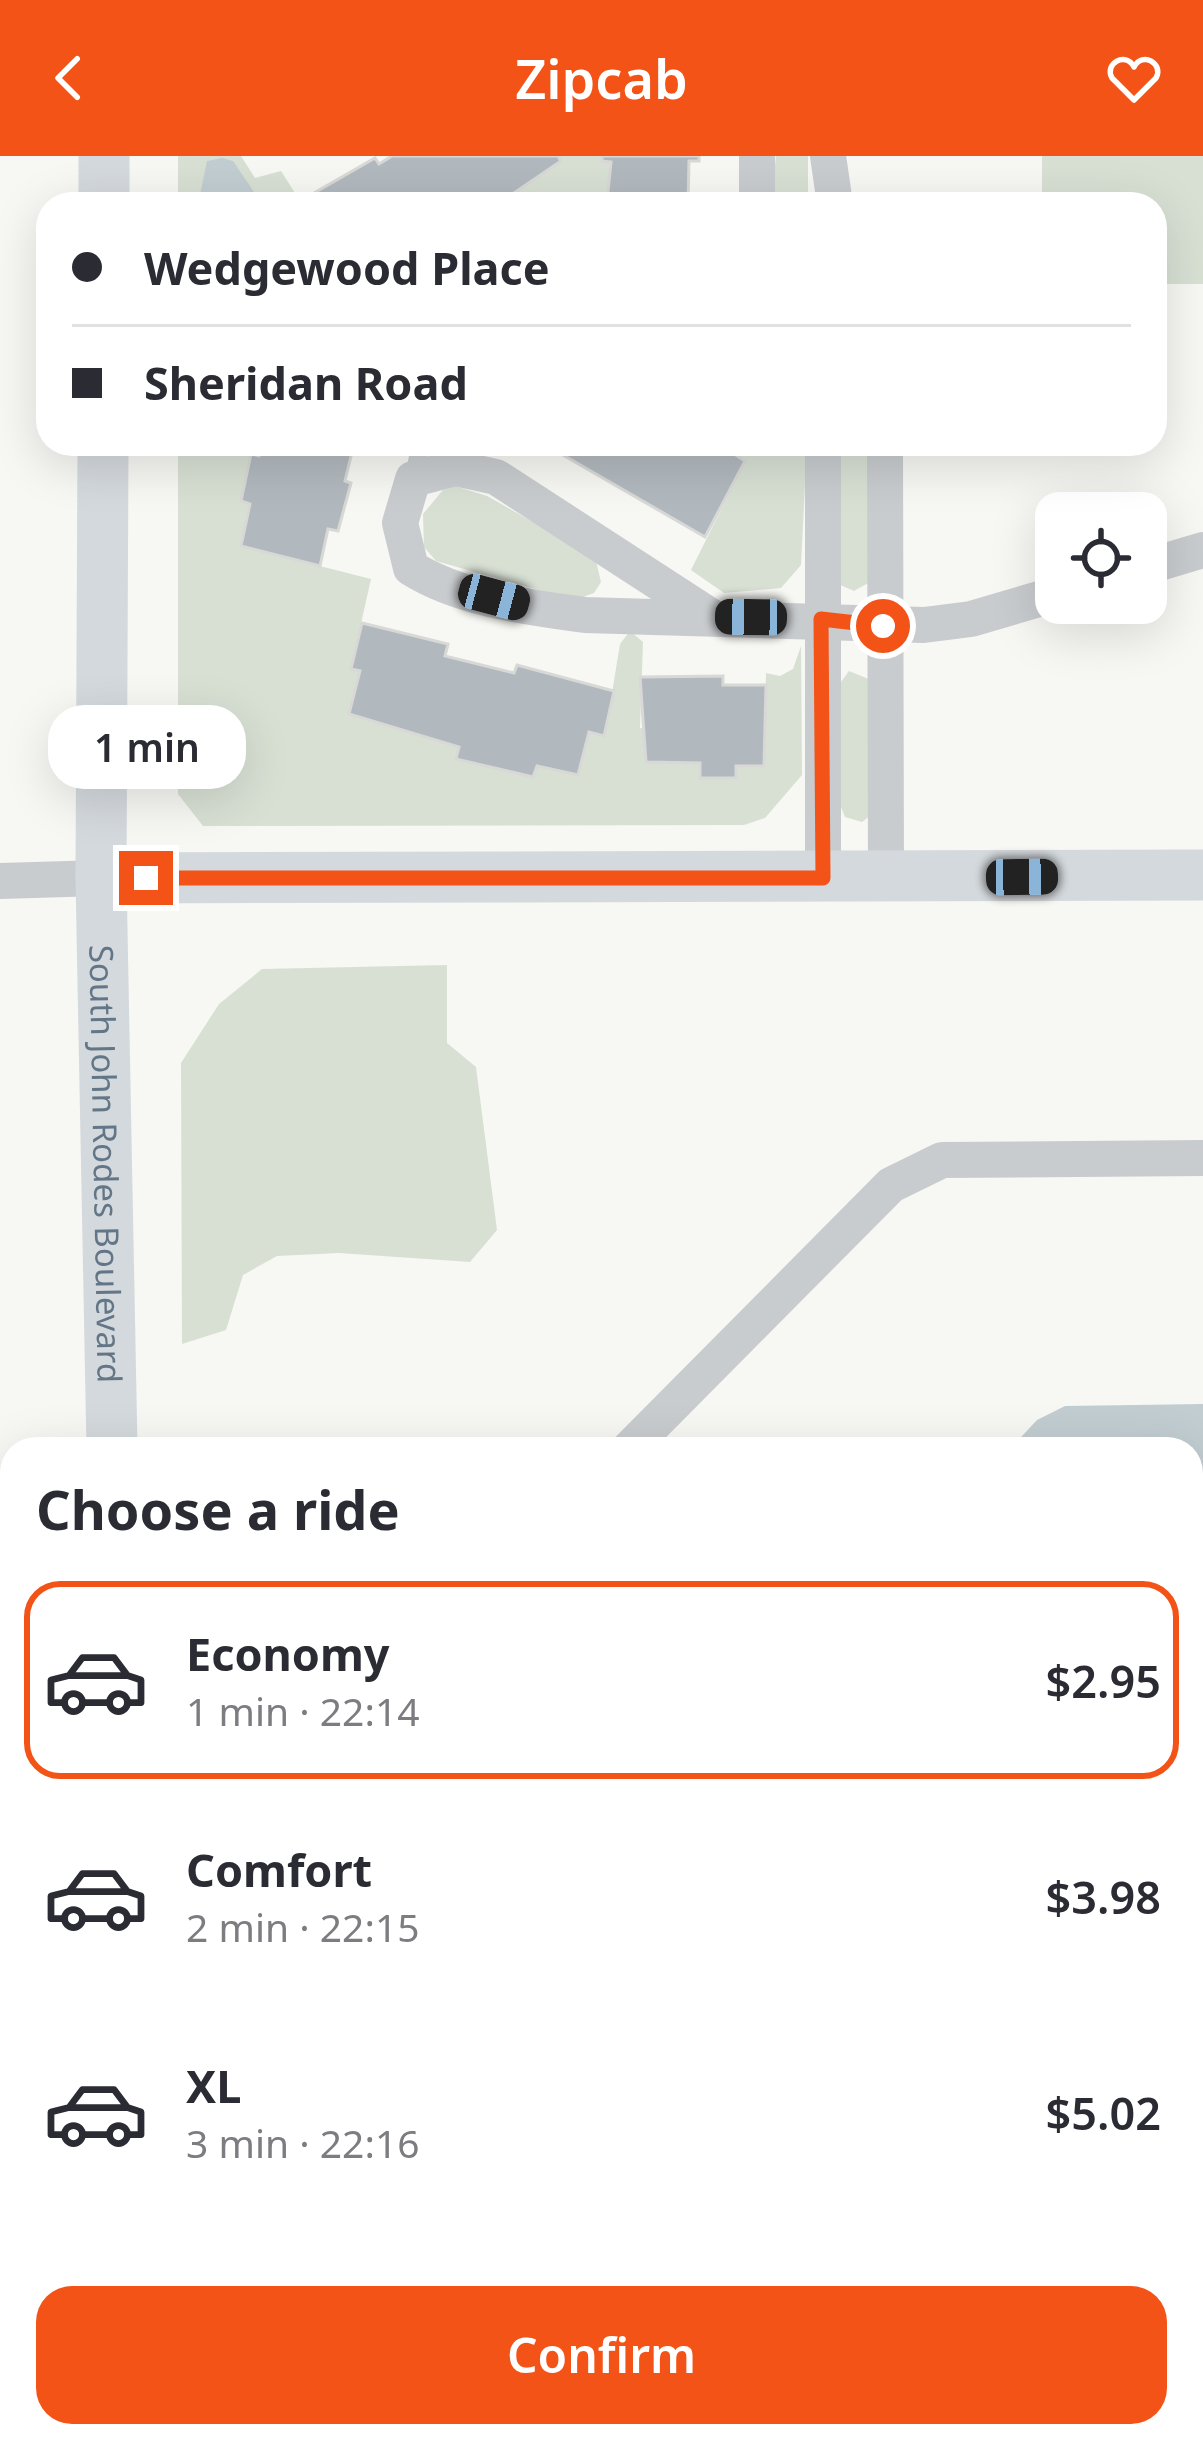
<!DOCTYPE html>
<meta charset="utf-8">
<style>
:root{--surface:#fff;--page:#f2f2f3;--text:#2b2b33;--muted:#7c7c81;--line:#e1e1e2;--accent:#f35317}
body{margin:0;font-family:"Noto Sans",sans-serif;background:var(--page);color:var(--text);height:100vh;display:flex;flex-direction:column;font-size:45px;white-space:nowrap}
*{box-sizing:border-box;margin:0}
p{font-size:39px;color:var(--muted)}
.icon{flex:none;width:66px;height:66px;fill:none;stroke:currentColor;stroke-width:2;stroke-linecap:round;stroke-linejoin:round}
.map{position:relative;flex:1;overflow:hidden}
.panel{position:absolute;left:0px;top:1281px;width:1203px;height:1011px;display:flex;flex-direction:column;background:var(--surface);border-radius:36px 36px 0 0;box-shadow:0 12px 48px #0002}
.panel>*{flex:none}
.guide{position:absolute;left:36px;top:36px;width:1131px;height:264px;border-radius:36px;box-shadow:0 12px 48px #0002;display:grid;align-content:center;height:264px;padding:0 36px;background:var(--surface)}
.buttons{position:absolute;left:1035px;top:336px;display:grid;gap:24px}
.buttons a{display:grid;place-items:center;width:132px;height:132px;border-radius:24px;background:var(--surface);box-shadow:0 12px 48px #0002;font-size:60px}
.end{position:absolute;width:54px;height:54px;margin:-27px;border:15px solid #f35317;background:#fff;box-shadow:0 0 0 6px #fff}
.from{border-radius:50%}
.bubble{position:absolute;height:84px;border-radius:36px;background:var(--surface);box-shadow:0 12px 48px #0002;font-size:39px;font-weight:600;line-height:84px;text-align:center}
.car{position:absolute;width:36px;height:72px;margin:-36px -18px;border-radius:15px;box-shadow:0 0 9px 3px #0007;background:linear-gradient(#222 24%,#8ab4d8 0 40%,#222 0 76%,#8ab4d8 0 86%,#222 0)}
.guide b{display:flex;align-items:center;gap:42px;height:114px;font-size:45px}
.guide b+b{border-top:3px solid var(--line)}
.guide i{width:30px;height:30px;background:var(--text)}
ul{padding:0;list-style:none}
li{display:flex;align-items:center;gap:36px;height:198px;margin:0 24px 18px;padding:0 12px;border:6px solid transparent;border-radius:36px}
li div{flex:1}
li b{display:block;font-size:45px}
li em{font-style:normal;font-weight:600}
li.on{border-color:var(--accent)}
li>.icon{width:108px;height:108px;stroke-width:1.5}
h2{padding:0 36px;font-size:54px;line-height:144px}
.primary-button{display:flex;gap:24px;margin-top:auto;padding:24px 36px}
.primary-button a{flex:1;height:138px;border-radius:36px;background:var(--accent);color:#fff;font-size:48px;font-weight:600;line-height:138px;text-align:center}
header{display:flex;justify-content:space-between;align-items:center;height:156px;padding:0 36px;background:var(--accent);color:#fff;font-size:54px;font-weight:600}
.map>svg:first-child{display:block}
</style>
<header><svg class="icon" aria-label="back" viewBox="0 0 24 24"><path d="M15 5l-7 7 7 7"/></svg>Zipcab<svg class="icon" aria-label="heart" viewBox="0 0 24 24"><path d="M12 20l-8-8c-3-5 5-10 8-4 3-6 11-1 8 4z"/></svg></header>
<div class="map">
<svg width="1203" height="2290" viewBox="0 0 1203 2290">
<rect width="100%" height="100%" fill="#f7f7f3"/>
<g fill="#d8e0d4">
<path d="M 178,0 L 241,0 L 255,22 L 281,15 L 302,48 L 178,48 Z"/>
<path d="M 558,0 L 602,0 L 611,6 L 607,45 L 498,48 L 560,6 Z"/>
<path d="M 776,0 L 808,0 L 808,48 L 771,48 Z"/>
<path d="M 1042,0 L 1203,0 L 1203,128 L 1155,128 L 1155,48 L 1042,48 Z"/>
<path d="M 178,288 L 262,288 L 259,300 L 251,299 L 241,344 L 250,348 L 241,390 L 371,423 L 351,512 L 360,515 L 349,558 L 459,591 L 533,621 L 537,610 L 589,576 L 605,580 L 620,488 L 630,475 L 643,486 L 640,572 L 646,573 L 646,606 L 700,607 L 700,621 L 736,610 L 764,610 L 766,517 L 780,520 L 793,513 L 801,490 L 802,619 L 765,662 L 744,669 L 203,670 L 178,638 Z"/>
<path d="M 719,288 L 807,288 L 801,409 L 781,432 L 724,437 L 691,414 L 745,306 Z"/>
<path d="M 838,288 L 870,288 L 870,426 L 854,435 L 838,428 Z"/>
<path d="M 455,330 L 487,340 L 595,401 L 601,426 L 594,437 L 574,444 L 436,405 L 424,391 L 423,358 L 443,334 Z"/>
<path d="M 849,515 L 871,524 L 871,659 L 862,666 L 845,661 L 841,651 L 841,526 Z"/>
<path d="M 447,809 L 447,887 L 476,911 L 497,1074 L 470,1106 L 339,1097 L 277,1100 L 243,1119 L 226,1174 L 182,1188 L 181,907 L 219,848 L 262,813 Z"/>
</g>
<g fill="#c2cdd2">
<path d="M 222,2 L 233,5 L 262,48 L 198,48 L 207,5 Z"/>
<path d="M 1203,1248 L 1203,1338 L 1191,1339 L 1191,1293 L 1010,1293 L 1037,1264 L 1065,1250 Z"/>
</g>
<g fill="#b2b9be" stroke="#d8d9d6" stroke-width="3">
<path d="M 392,0 L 558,0 L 561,5 L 498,48 L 300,45 L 375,2 L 379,8 Z"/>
<path d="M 602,0 L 699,0 L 699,5 L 689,5 L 688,48 L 595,48 L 607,45 L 611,6 L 602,5 Z"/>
<path d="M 262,288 L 354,288 L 345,325 L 351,327 L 338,375 L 328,373 L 320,410 L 241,390 L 250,348 L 241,345 L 251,298 L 259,300 Z"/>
<path d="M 544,288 L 719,288 L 745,305 L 705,381 Z"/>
<path d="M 362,467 L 448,488 L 445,500 L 514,517 L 517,509 L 614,535 L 604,580 L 589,576 L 578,619 L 537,610 L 533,621 L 456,603 L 459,591 L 349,558 L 360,515 L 351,513 Z"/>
<path d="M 723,520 L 723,529 L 766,529 L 764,610 L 736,610 L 736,622 L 700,622 L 700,607 L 646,606 L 640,521 Z"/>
</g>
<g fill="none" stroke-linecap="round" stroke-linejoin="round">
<path stroke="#c9cccf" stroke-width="18" d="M 413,323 L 421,288"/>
<g stroke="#c9cccf" stroke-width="36">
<path d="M 757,0 L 757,48"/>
<path d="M 828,0 L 835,48"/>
<path d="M 885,288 L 886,722"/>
<path d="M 1146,411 L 1203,394"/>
<path d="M 712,461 L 496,321 L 455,312 L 413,323 L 400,367 L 411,412 C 460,443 528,451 585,459 L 924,469 L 971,463 L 1056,438"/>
<path d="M 823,722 L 823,288"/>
<path d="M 0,725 L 101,722"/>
<path d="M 629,1293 L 891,1029 L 942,1004 L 1203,1002"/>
<path d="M 1203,1670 L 1203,1865"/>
<path d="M 400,2290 L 400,2280"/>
</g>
<g stroke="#d4d9dd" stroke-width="51">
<path d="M 104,48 L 104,0"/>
<path id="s1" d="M 103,288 L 101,722 L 112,1293"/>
<path d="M 101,722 L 1203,719"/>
<path d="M 120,2290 L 120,2280"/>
</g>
</g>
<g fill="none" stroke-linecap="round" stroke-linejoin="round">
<path stroke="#f35317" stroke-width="15" d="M 146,722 L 823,722 L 821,463 L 883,470"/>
</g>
<g text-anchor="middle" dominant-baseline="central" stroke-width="12" stroke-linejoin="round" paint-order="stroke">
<g font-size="33" fill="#637687" stroke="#fff">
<text stroke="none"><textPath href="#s1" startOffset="720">South John Rodes Boulevard</textPath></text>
</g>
</g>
</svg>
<div class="buttons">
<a><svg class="icon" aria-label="locate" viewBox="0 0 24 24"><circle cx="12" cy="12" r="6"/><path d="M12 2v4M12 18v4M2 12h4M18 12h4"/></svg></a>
</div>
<i class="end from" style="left:883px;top:470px"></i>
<i class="end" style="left:146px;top:722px"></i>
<div class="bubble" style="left:48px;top:549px;width:198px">1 min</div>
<i class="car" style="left:494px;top:441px;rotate:105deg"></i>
<i class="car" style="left:751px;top:461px;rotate:271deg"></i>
<i class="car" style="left:1022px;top:721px;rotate:89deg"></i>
<div class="guide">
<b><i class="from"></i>Wedgewood Place</b>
<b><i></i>Sheridan Road</b>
</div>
<section class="panel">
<h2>Choose a ride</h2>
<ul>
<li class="on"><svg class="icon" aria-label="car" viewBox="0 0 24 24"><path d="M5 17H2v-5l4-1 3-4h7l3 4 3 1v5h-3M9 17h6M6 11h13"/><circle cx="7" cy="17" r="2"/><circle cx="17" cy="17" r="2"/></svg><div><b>Economy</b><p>1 min · 22:14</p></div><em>$2.95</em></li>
<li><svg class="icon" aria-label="car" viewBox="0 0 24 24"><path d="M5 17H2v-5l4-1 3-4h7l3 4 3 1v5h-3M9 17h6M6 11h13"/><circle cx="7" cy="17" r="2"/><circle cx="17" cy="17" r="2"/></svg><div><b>Comfort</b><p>2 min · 22:15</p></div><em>$3.98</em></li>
<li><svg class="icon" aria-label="car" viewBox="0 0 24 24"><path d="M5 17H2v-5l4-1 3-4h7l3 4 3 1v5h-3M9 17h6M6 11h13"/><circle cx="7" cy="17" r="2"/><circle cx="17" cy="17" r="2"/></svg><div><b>XL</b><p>3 min · 22:16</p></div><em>$5.02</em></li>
</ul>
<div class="primary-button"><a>Confirm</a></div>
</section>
</div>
